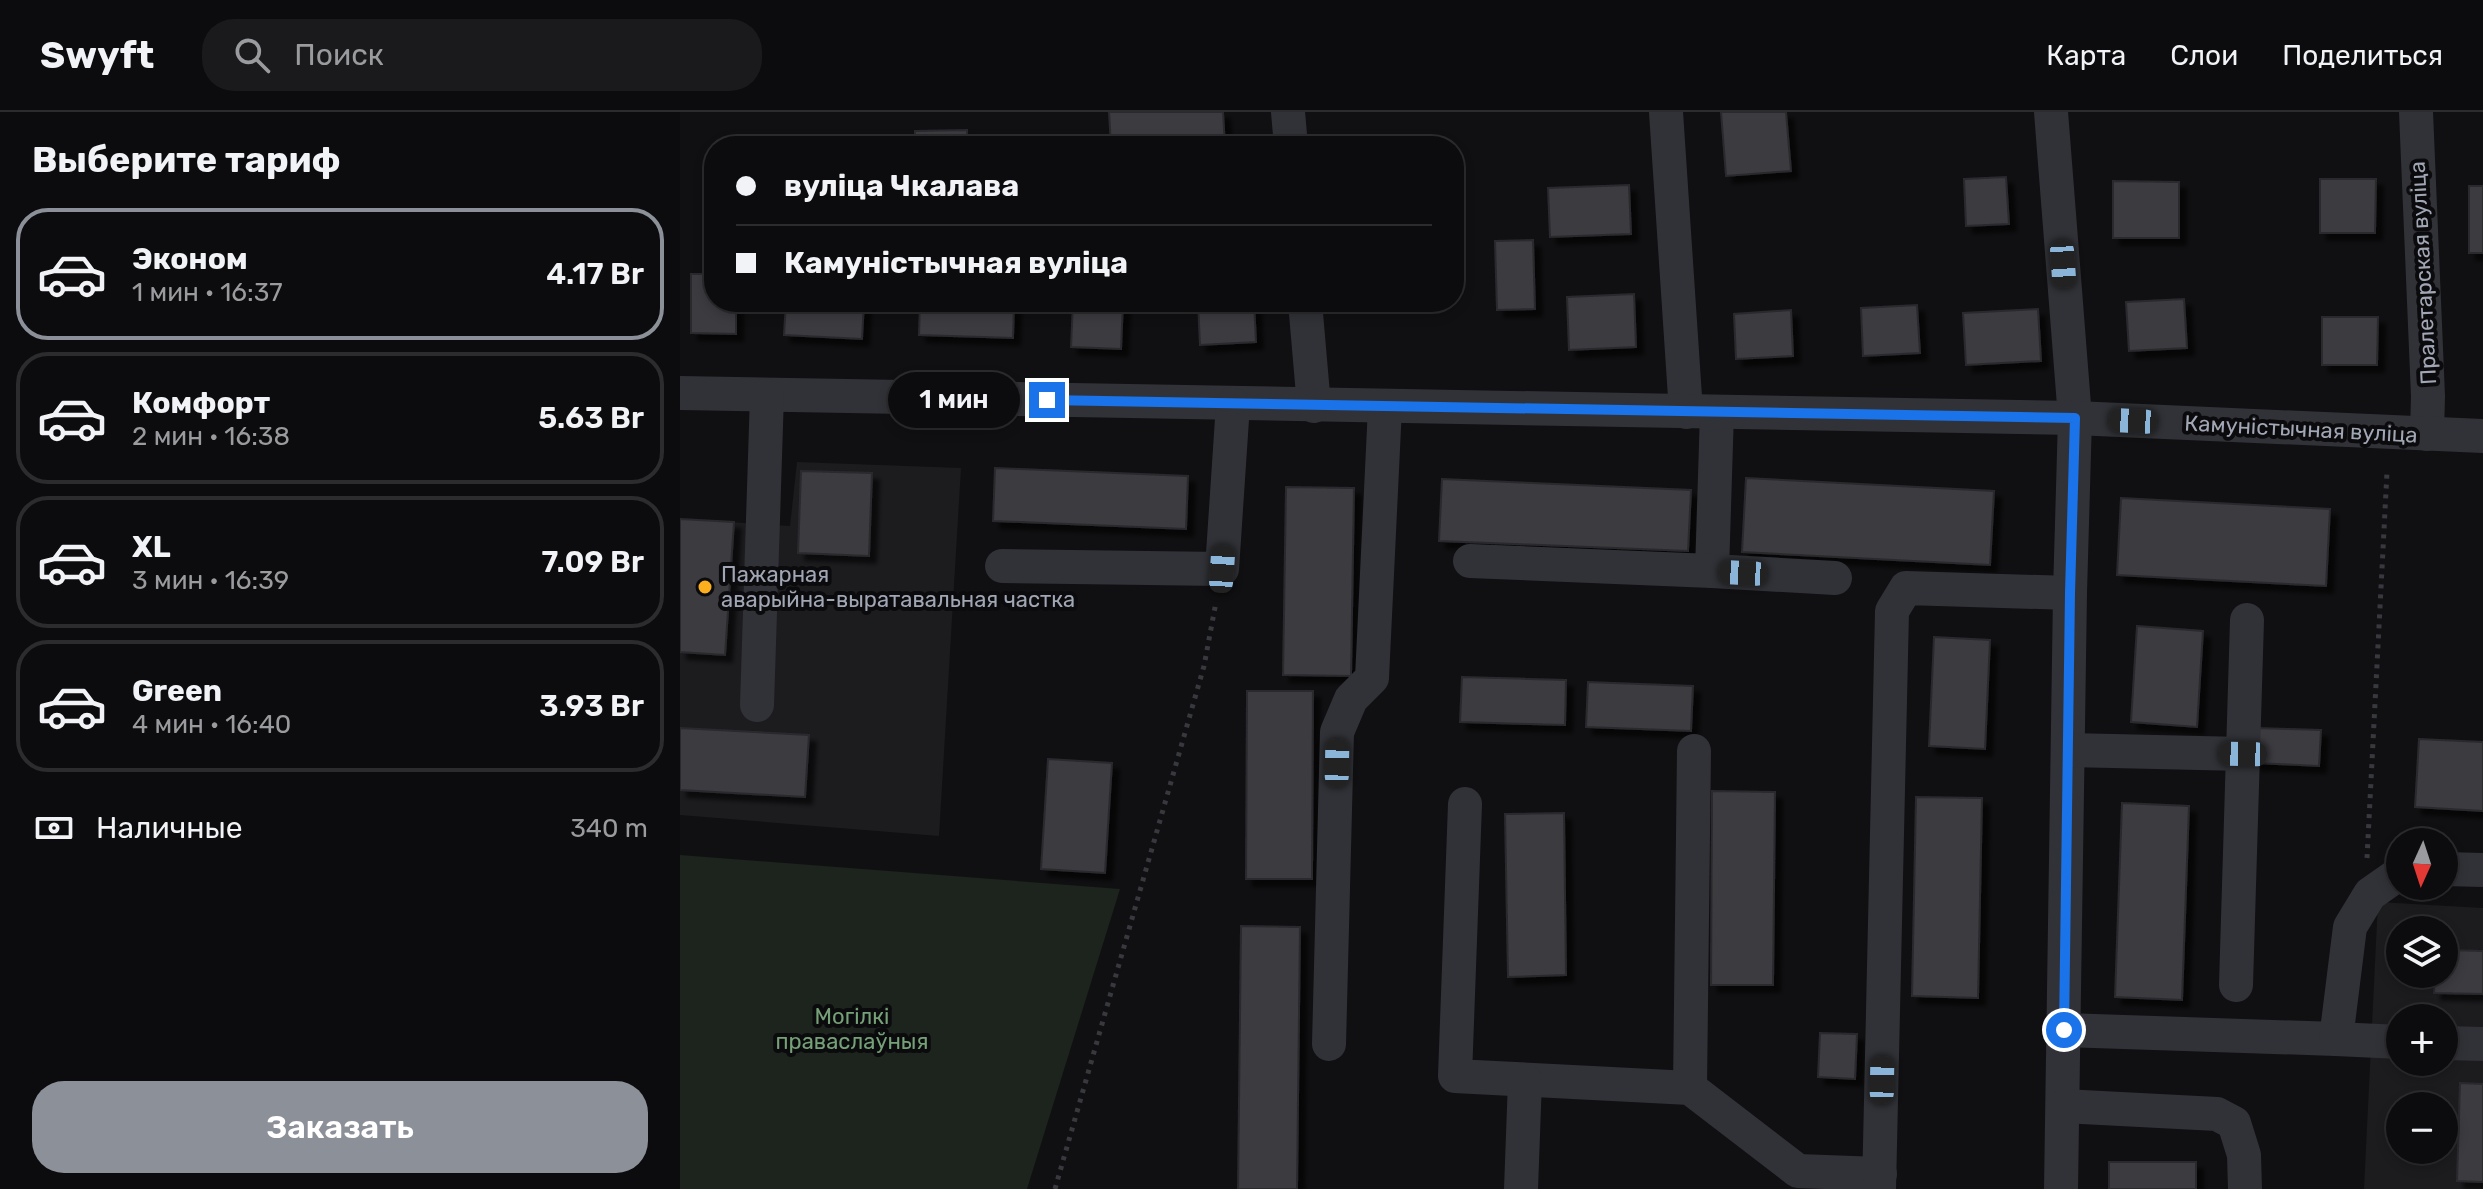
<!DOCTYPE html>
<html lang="ru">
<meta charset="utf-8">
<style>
:root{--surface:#0c0c0e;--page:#1a1a1c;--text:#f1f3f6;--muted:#9a9b9e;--line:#2c2c2e;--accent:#8c9099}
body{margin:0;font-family:Rubik,sans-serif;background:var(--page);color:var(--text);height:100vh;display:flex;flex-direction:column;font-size:30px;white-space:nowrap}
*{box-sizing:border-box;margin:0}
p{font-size:26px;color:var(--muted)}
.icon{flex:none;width:44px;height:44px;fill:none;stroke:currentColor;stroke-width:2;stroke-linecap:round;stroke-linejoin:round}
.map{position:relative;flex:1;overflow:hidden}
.side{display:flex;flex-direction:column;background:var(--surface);width:680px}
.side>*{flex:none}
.top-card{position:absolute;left:24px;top:24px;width:760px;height:176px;border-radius:32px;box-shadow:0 4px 12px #0003,0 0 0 2px var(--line);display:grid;align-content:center;height:176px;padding:0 32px;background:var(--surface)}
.needle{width:52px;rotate:183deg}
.buttons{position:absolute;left:1706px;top:716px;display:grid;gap:16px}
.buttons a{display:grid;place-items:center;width:72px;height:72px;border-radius:50%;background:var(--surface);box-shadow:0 4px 12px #0003,0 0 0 2px var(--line);font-size:40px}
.end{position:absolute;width:36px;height:36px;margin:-18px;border:10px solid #1a73e8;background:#fff;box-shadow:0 0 0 4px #fff}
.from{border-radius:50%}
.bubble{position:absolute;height:56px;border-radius:28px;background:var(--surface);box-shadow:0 4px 12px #0003,0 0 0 2px var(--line);font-size:26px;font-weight:600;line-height:56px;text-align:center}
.car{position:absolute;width:24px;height:48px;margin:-24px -12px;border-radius:10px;box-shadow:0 0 6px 2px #0007;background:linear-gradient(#222 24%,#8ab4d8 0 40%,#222 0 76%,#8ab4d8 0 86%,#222 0)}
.top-card b{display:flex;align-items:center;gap:28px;height:76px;font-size:30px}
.top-card b+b{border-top:2px solid var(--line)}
.top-card i{width:20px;height:20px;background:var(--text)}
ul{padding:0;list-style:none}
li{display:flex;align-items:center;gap:24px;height:132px;margin:0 16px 12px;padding:0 16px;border:4px solid var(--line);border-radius:32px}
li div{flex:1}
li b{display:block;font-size:30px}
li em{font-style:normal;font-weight:600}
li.current{border-color:var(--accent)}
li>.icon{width:72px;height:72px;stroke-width:1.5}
h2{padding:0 32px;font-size:36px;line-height:96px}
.pay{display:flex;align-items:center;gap:20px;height:88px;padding:0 32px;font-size:30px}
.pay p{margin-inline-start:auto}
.button{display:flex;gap:16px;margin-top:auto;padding:16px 32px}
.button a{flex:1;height:92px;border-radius:32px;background:var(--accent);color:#fff;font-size:32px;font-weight:600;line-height:92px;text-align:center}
header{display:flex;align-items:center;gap:48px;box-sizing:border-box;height:112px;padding:0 40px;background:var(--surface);border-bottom:2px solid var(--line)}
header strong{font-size:38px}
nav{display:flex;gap:44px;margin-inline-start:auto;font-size:28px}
.search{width:560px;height:72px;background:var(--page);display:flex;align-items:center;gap:20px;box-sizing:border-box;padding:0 28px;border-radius:32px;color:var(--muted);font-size:30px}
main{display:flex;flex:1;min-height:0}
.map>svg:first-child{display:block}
</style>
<header>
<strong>Swyft</strong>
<div class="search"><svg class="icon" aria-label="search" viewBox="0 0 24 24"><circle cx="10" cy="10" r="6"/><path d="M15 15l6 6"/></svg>Поиск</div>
<nav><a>Карта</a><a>Слои</a><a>Поделиться</a></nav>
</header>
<main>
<section class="side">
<h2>Выберите тариф</h2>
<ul>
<li class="current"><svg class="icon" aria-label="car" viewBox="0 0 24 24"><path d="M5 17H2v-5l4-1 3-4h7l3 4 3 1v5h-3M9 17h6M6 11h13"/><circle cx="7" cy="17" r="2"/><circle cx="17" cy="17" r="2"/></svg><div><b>Эконом</b><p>1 мин · 16:37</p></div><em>4.17 Br</em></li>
<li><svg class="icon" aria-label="car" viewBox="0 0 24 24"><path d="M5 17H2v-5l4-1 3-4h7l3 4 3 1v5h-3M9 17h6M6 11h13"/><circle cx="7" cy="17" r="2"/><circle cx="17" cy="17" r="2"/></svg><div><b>Комфорт</b><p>2 мин · 16:38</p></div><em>5.63 Br</em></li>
<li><svg class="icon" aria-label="car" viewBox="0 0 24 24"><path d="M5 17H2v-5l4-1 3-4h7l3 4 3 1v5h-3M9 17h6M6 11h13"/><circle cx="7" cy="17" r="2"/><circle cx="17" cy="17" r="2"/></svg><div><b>XL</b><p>3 мин · 16:39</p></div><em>7.09 Br</em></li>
<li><svg class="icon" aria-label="car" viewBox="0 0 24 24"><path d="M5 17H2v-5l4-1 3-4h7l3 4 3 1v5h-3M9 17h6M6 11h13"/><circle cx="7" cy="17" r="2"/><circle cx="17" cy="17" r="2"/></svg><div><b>Green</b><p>4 мин · 16:40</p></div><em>3.93 Br</em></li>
</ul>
<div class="pay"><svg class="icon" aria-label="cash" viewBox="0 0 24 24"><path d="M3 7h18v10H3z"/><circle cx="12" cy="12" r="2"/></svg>Наличные<p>340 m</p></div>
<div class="button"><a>Заказать</a></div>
</section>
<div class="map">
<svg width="1803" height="1077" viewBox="0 0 1803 1077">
<defs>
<filter id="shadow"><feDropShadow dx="7" dy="7" stdDeviation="2" flood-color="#0009"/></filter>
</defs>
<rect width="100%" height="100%" fill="#101012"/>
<g fill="#1c1c1f" fill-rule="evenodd">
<path d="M 117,350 L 281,356 L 259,724 L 0,703 L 0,407 L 110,414 Z"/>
<path d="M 1698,790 L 1803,796 L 1803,1077 L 1684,1077 ZM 1720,818 L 1764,818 L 1764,862 L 1720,862 ZM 1720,906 L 1764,906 L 1764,950 L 1720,950 ZM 1720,994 L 1764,994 L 1764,1038 L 1720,1038 Z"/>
</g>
<path fill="#1c241d" d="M 0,743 L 440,777 L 347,1077 L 0,1077 Z"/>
<g fill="#3a3b3f" stroke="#2a2a2e" stroke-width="2" filter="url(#shadow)">
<path d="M 429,0 L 543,0 L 545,34 L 431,34 Z"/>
<path d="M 1041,0 L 1106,0 L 1111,59 L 1046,64 Z"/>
<path d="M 287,18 L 287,34 L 235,34 L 235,19 Z"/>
<path d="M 1326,65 L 1329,112 L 1286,114 L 1284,67 Z"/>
<path d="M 1640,67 L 1696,67 L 1695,121 L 1640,121 Z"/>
<path d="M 1433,69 L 1499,70 L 1499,126 L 1433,126 Z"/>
<path d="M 949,73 L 951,122 L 870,125 L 868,76 Z"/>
<rect x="1789" y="74" width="14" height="67"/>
<path d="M 853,128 L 855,197 L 817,198 L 815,129 Z"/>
<path d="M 11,162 L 34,162 L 34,190 L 56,190 L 56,222 L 11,221 Z"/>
<path d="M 954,182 L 956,235 L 889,238 L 887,185 Z"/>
<path d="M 1504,187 L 1507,236 L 1449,239 L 1446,190 Z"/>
<path d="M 106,190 L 184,190 L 182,227 L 104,223 Z"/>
<path d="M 240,190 L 334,190 L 333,226 L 239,223 Z"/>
<path d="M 393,190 L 443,190 L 441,237 L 391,235 Z"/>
<path d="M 518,190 L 574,190 L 576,230 L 520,233 Z"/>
<path d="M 1237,193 L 1240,241 L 1183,244 L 1181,196 Z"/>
<path d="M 1358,197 L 1361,249 L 1286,253 L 1283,201 Z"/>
<path d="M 1111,198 L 1113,244 L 1056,247 L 1054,202 Z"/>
<path d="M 1642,205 L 1698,205 L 1697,253 L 1642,253 Z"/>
<path d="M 315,356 L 508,364 L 506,417 L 313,409 Z"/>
<path d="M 121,359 L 192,361 L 189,444 L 118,441 Z"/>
<path d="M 1066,366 L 1314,379 L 1310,453 L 1062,440 Z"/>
<path d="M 762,367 L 1011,378 L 1008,439 L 759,429 Z"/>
<path d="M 606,375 L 674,376 L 671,564 L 603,563 Z"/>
<path d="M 1441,386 L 1650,397 L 1646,474 L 1437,463 Z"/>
<path d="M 0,407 L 54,410 L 45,543 L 0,540 Z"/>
<path d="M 1457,514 L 1523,519 L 1517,615 L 1451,610 Z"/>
<path d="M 1254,525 L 1310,528 L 1305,637 L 1249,634 Z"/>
<path d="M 782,565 L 886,568 L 885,613 L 780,610 Z"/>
<path d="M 908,570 L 1013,574 L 1011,619 L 906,615 Z"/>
<path d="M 567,579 L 633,579 L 632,767 L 566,767 Z"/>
<path d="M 0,616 L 129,623 L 125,685 L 0,678 Z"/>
<path d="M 1575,616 L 1641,618 L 1639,654 L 1574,651 Z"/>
<path d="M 1739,627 L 1803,630 L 1803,699 L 1735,695 Z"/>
<path d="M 368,647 L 432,651 L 425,761 L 361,757 Z"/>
<path d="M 1032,679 L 1095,680 L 1093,873 L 1031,873 Z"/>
<path d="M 1236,685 L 1302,686 L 1298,886 L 1232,884 Z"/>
<path d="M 1442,691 L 1509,694 L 1502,888 L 1435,885 Z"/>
<path d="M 884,701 L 886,863 L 828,865 L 825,702 Z"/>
<path d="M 561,814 L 620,815 L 617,1077 L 558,1077 Z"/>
<path d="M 1764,838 L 1803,839 L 1803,882 L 1754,881 L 1755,862 L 1764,862 Z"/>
<path d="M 1140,921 L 1177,922 L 1175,967 L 1138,965 Z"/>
<path d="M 1780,971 L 1803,972 L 1803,1070 L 1777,1069 Z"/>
<rect x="1429" y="1050" width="87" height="27"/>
</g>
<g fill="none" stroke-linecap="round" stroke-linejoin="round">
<g stroke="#37393e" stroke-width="5" stroke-dasharray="4 6" stroke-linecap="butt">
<path d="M 1687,746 L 1707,360"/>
<path d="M 375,1077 L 524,554 L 536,490"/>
</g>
<g stroke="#313237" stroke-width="34">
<path d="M 608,0 L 611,34"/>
<path d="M 986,0 L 1006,300"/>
<path d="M 1371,0 L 1395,306 L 1390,481 L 1381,1077"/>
<path d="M 1736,0 L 1748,284 L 1747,322"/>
<path d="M 625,190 L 634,294"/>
<path d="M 0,281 L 1395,306 L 1803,324"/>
<path d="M 1037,300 L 1032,459 L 1155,466"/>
<path d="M 790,449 L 1032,459"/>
<path d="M 322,454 L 542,457 L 553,292"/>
<path d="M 77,593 L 87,283"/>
<path d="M 1389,638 L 1563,642"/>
<path d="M 785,692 L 775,964 L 1010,976 L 1118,1059 L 1200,1062"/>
<path d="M 1764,757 L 1803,758"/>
<path d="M 1556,873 L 1567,508"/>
<path d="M 1384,918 L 1656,927 L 1670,815 L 1690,782 L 1720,761"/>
<path d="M 1656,927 L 1720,930"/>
<path d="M 1764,931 L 1803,932"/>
<path d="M 649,932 L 657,620 L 671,587 L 692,566 L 705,295"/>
<path d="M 1010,976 L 1014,639"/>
<path d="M 1383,994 L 1537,1002 L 1554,1011 L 1564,1043 L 1565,1077"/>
<path d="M 841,1077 L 845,968"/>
<path d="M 1199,1077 L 1212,499 L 1226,476 L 1390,481"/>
</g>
</g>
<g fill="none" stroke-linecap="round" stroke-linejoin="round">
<path stroke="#1a73e8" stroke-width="10" d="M 367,288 L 1395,306 L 1390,481 L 1384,918"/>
</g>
<circle fill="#fbaf1f" stroke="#0b0b0d" stroke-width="3" cx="25" cy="475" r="8"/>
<g text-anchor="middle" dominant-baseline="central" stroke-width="8" stroke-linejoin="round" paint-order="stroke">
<g font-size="22" fill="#a0a6b3" stroke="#0b0b0d">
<text transform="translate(1743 161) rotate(-93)">Пралетарская вуліца</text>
<text transform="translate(1621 317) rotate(3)">Камуністычная вуліца</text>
</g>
<g font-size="22" fill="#a0a6b3" stroke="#0b0b0d" text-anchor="start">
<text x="41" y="462">Пажарная<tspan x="41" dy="25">аварыйна-выратавальная частка</tspan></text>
</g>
<g font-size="22" fill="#76a078" stroke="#0b0b0d">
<text x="172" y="904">Могілкі<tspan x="172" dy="25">праваслаўныя</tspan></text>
</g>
</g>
</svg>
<div class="buttons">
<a><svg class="needle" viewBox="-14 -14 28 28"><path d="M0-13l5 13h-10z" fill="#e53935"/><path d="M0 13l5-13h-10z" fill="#9a9b9e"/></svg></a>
<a><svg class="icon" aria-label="layers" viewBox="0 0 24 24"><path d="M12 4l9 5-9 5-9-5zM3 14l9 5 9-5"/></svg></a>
<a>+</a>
<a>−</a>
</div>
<i class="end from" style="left:1384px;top:918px"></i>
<i class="end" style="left:367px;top:288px"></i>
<div class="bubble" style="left:208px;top:260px;width:132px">1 мин</div>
<i class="car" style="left:1383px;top:152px;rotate:176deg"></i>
<i class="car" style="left:1453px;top:309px;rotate:273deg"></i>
<i class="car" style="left:542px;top:457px;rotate:4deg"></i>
<i class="car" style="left:1063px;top:461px;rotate:273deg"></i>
<i class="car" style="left:1563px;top:642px;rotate:271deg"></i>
<i class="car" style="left:657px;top:651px;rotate:1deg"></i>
<i class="car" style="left:1202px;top:968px;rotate:1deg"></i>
<div class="top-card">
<b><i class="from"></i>вуліца Чкалава</b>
<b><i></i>Камуністычная вуліца</b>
</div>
</div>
</main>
